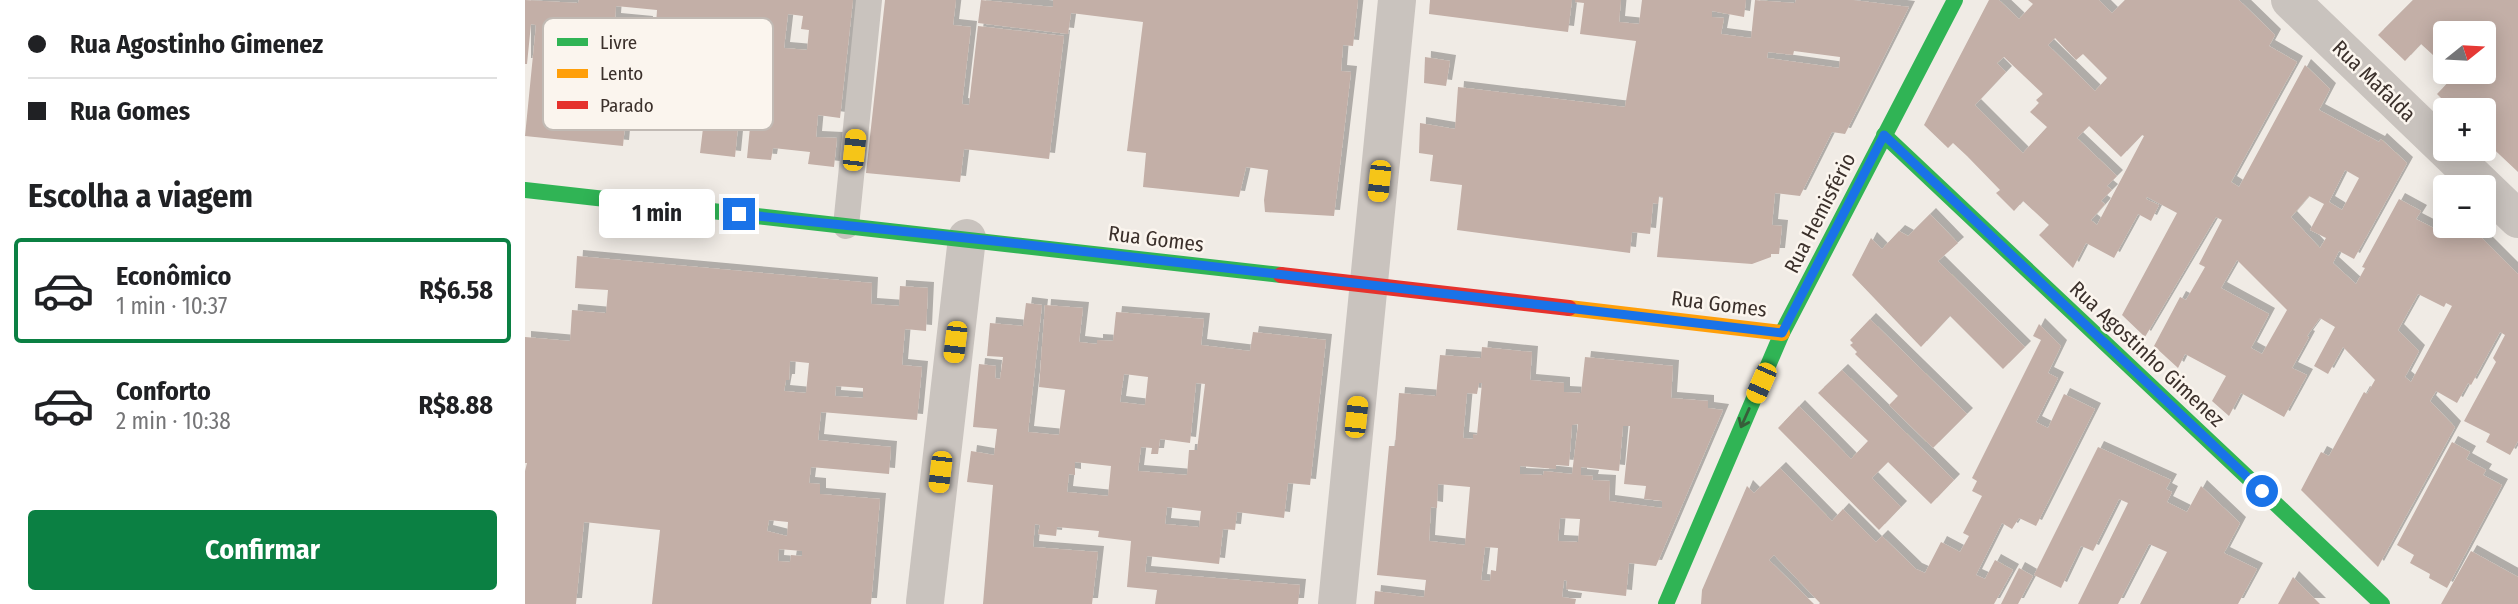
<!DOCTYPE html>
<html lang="pt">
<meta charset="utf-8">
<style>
:root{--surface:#fff;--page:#f6f6f6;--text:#202124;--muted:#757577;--line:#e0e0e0;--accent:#0b8043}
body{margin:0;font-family:"Fira Sans Condensed",sans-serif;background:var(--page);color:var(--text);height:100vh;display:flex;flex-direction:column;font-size:26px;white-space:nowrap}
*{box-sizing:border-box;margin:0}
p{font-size:23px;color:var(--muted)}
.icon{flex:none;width:38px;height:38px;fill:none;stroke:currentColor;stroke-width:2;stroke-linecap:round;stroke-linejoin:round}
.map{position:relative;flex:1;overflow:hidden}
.sheet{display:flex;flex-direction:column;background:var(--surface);width:525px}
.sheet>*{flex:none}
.hud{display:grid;align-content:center;height:154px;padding:0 28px;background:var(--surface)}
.needle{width:46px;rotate:72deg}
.tools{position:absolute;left:1908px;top:21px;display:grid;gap:14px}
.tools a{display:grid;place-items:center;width:63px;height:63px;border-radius:7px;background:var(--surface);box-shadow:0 4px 18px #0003;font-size:35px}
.end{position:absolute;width:32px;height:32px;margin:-16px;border:9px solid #1a73e8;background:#fff;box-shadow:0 0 0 4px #fff}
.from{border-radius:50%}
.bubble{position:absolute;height:49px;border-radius:7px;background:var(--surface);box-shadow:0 4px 18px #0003;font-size:23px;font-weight:700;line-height:49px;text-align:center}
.car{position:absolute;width:21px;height:42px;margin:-21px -10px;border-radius:9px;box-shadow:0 0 5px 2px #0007;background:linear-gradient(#f5c518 24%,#345 0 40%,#f5c518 0 76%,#345 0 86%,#f5c518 0)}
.hud b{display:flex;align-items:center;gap:24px;height:66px;font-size:26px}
.hud b+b{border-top:2px solid var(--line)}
.hud i{width:18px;height:18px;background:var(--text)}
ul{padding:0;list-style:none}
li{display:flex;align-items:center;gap:21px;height:105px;margin:0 14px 10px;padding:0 14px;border:4px solid transparent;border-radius:7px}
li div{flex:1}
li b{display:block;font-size:26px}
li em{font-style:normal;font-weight:700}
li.on{border-color:var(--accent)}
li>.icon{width:63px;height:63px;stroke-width:1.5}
h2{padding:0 28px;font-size:32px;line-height:84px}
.cta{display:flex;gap:14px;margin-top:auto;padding:14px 28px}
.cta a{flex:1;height:80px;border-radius:7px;background:var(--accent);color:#fff;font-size:28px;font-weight:700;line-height:80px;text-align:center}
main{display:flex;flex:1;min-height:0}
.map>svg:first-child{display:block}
</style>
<main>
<section class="sheet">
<div class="hud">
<b><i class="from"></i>Rua Agostinho Gimenez</b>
<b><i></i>Rua Gomes</b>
</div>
<h2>Escolha a viagem</h2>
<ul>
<li class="on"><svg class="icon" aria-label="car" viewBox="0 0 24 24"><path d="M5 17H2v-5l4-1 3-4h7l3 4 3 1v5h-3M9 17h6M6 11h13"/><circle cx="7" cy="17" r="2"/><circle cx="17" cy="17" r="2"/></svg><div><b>Econômico</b><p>1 min · 10:37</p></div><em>R$6.58</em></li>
<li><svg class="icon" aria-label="car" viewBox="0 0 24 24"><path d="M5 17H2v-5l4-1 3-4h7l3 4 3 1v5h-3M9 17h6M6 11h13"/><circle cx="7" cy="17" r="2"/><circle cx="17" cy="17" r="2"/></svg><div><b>Conforto</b><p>2 min · 10:38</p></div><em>R$8.88</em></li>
</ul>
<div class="cta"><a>Confirmar</a></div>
</section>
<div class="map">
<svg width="1993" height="604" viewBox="0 0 1993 604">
<defs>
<filter id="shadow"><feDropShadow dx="6" dy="-6" stdDeviation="0" flood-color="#0004"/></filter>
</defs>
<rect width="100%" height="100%" fill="#f0ebe5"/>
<g fill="#c3afa7" fill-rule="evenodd" filter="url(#shadow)">
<path d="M 0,0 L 53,3 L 54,0 L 328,0 L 315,118 L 293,115 L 291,137 L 312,138 L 309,167 L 283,164 L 285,152 L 248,148 L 246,160 L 222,158 L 225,127 L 213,126 L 210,157 L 175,153 L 179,120 L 121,114 L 129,45 L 173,50 L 170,76 L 185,77 L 190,31 L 131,25 L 132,10 L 91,6 L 90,19 L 122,22 L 113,116 L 101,114 L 98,146 L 0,136 L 11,25 L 6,24 L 2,64 L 0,64 ZM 263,14 L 278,16 L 276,29 L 284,30 L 282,50 L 259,48 Z"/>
<path d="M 360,0 L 431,0 L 428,25 L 446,27 L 437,104 L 444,105 L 453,26 L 539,36 L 524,159 L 439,149 L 435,182 L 341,173 Z"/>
<path d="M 456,0 L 528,7 L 528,0 L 833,0 L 828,46 L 818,45 L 816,71 L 826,72 L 809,216 L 740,212 L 739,200 L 743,170 L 721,167 L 714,197 L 618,187 L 621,153 L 602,151 L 618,22 L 546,13 L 543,34 L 453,23 Z"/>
<path d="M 905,0 L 1047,0 L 1043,32 L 904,14 Z"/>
<path d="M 1050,0 L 1096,0 L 1094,22 L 1114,24 L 1117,0 L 1221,0 L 1219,17 L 1187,11 L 1187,17 L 1199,18 L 1196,34 L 1226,38 L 1230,0 L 1270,3 L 1271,0 L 1328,0 L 1384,7 L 1320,134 L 1307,132 L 1275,196 L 1250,193 L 1247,225 L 1257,226 L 1254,254 L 1246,254 L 1246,257 L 1227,264 L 1132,257 L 1138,197 L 1134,196 L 1133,204 L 1128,203 L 1125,234 L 1107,232 L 1105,253 L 932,230 L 937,185 L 905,181 L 908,155 L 894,153 L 895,123 L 930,129 L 933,87 L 1100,107 L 1111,41 L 1055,34 L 1059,3 L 1050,2 ZM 1269,51 L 1315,57 L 1314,68 L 1242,58 L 1243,52 L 1268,55 Z"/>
<path d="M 1464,0 L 1474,0 L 1494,19 L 1508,4 L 1503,0 L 1574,0 L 1587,13 L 1600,0 L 1714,0 L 1750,35 L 1744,46 L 1772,62 L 1706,182 L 1714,187 L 1780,65 L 1805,89 L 1794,110 L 1854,142 L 1856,139 L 1882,163 L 1829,259 L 1814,251 L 1808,263 L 1831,284 L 1840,268 L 1837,267 L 1874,199 L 1896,211 L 1891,219 L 1924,236 L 1930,226 L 1945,226 L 1993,274 L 1993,441 L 1985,455 L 1961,442 L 1965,434 L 1939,421 L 1971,362 L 1968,358 L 1980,335 L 1975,332 L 1946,385 L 1943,383 L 1932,403 L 1911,391 L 1905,401 L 1930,427 L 1853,567 L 1776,490 L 1796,452 L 1804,456 L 1839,392 L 1842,394 L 1850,380 L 1818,347 L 1803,374 L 1789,366 L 1810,327 L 1795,318 L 1782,336 L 1784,337 L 1767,368 L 1782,375 L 1759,417 L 1716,393 L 1704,416 L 1687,401 L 1701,376 L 1660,354 L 1653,368 L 1629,346 L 1655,297 L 1661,300 L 1680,267 L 1674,264 L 1697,220 L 1691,217 L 1620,337 L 1597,315 L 1652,213 L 1622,197 L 1621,199 L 1634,205 L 1626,221 L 1613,214 L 1589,258 L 1561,243 L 1548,268 L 1514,235 L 1524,225 L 1498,201 L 1489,211 L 1471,193 L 1475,190 L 1442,156 L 1428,143 L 1423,148 L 1399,125 ZM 1530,38 L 1551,60 L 1558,54 L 1582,78 L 1570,91 L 1523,45 ZM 1479,57 L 1518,94 L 1511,100 L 1514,103 L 1505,112 L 1522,127 L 1498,153 L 1450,105 L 1481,72 L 1472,63 ZM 1564,126 L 1596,157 L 1617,135 L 1619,136 L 1572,225 L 1566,220 L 1580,204 L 1576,201 L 1587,190 L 1582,186 L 1592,176 L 1552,138 ZM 1820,170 L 1834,178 L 1817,210 L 1804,202 ZM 1784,196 L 1799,204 L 1785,230 L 1801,238 L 1795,248 L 1766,217 ZM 1712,260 L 1762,310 L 1737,354 L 1726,348 L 1744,314 L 1696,288 ZM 1893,294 L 1919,307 L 1921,303 L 1927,306 L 1886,382 L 1880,377 L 1894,351 L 1873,330 Z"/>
<path d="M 1888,0 L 1993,0 L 1993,172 L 1958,139 L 1958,110 L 1928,110 L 1912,94 L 1933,72 L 1958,72 L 1958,46 L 1961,43 L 1958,40 L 1958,33 L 1920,33 L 1920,66 L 1896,44 L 1880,61 L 1853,35 Z"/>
<path d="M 900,57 L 925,61 L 921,86 L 899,83 Z"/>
<path d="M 1405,214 L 1433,243 L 1413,261 L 1500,347 L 1478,369 L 1425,316 L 1396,347 L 1327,275 L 1346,238 L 1357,249 L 1374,231 L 1383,236 Z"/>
<path d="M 52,256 L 347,283 L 346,304 L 374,306 L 375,286 L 403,288 L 401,331 L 380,329 L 377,365 L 397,367 L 392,420 L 296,412 L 293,440 L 366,447 L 364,474 L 286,467 L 284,483 L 295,484 L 295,494 L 355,499 L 346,604 L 127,604 L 135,530 L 59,522 L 51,604 L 0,604 L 0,471 L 2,463 L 0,463 L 0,337 L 45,341 L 47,310 L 81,313 L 83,290 L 50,288 ZM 265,361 L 284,363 L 281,393 L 259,391 L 261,380 L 264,380 ZM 311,386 L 338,388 L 338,398 L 310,396 ZM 244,520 L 263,522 L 262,536 L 242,531 ZM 254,549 L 277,551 L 277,556 L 266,555 L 265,562 L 253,561 Z"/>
<path d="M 501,303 L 517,305 L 503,432 L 534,435 L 540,390 L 514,387 L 520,305 L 558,308 L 554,342 L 572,344 L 572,340 L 588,341 L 591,312 L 679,319 L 676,345 L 725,351 L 728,332 L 801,340 L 785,485 L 763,483 L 759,518 L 712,512 L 710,530 L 698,529 L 694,564 L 622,556 L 620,572 L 775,585 L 773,604 L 630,604 L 632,590 L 602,587 L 606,541 L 573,537 L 574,531 L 532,527 L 531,536 L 513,534 L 515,525 L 510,524 L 508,547 L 573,552 L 567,604 L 458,604 L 468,485 L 442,482 L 446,451 L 469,455 L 472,429 L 448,427 L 454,364 L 471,366 L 470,378 L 475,379 L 478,357 L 462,356 L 465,323 L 498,326 ZM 599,374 L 623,377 L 620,405 L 595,402 ZM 671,383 L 680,384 L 672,450 L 664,450 L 662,475 L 613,471 L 616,447 L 627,448 L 626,454 L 633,454 L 635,439 L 665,443 ZM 550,462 L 586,466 L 583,496 L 542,492 L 544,474 L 550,475 ZM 642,507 L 676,511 L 674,527 L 640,524 Z"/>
<path d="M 1345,319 L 1442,414 L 1408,448 L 1364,405 L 1373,396 L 1330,354 L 1332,352 L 1325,345 L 1328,343 L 1325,340 Z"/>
<path d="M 1514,324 L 1536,346 L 1523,373 L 1533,378 L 1511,422 L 1523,428 L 1539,394 L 1570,409 L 1511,526 L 1494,518 L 1487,529 L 1477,523 L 1451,575 L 1460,579 L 1470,560 L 1488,570 L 1469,604 L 1294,604 L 1295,603 L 1249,555 L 1244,560 L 1289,604 L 1176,604 L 1177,590 L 1222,486 L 1229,493 L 1255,468 L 1307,521 L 1318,509 L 1351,542 L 1357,536 L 1391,569 L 1400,573 L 1416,542 L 1435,552 L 1444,536 L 1438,533 L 1457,496 L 1447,491 L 1452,481 L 1447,478 L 1516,340 L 1508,336 Z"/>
<path d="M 957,347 L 1007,352 L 1005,380 L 1039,383 L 1039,392 L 1056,393 L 1060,357 L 1148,366 L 1146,398 L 1183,401 L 1183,408 L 1198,410 L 1131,566 L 1104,563 L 1101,596 L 1041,589 L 1042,581 L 1039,580 L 1037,597 L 1051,599 L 1050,604 L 849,604 L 850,591 L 899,597 L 901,580 L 852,575 L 864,446 L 870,446 L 874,393 L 911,396 L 915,355 L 956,358 ZM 954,383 L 957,383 L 952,435 L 948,434 L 948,439 L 938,438 L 942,393 L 952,394 ZM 1053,424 L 1047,474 L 1019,471 L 1018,475 L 995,474 L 995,466 L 1031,469 L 1031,465 L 1044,466 L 1047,425 ZM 1098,426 L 1105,426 L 1099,484 L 1121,486 L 1119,499 L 1137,501 L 1137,508 L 1084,501 L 1085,481 L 1067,480 L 1068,476 L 1056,475 L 1056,467 L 1094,471 ZM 913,484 L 945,487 L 940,545 L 904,541 L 906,507 L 912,508 ZM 1035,518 L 1055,519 L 1053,542 L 1033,541 ZM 960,547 L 973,548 L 971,571 L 966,570 L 965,581 L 956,580 Z"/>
<path d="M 1317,370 L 1429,480 L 1406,504 L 1363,462 L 1347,478 L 1376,507 L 1354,530 L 1253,428 L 1274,406 L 1326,459 L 1343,441 L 1293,393 Z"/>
<path d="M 1927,442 L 1945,452 L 1941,459 L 1961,470 L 1958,475 L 1977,485 L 1922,588 L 1904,578 L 1905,574 L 1885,563 L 1889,555 L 1872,545 Z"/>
<path d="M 1573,447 L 1646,480 L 1641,489 L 1647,492 L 1642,502 L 1662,512 L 1676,486 L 1715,523 L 1699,553 L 1732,569 L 1713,604 L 1615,604 L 1642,552 L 1624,544 L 1593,604 L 1553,604 L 1603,503 L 1594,499 L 1568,551 L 1556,546 L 1536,588 L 1509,575 Z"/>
<path d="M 1946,551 L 1993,577 L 1993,604 L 1916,604 Z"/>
<path d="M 1494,568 L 1508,576 L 1493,604 L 1476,604 Z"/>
<path d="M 1768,577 L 1795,604 L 1753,604 Z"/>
</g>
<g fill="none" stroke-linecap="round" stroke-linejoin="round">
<path stroke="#c9c3be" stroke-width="26" d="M 321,226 L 344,0"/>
<g stroke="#c9c3be" stroke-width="38">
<path d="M 1765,0 L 1993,219"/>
<path d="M 400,602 L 442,238"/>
<path d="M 812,604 L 872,0"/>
</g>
<g stroke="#30b455" stroke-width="16">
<path d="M 1359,135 L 1857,604"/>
<path d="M 0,190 L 756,275"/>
<path d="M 1141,604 L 1257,333 L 1430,0"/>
</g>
<path stroke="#ff9f0a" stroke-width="16" d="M 1044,308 L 1257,333"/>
<path stroke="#e5322d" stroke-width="16" d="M 756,275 L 1044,308"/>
</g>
<defs><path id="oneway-shaft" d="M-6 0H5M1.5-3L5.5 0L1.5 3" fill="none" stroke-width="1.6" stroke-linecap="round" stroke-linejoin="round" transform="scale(1.75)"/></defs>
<use stroke="#375e3a" href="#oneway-shaft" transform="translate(1220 418) rotate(114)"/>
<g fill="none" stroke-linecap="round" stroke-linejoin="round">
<path stroke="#1a73e8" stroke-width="9" d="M 214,214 L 469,241 L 1257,333 L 1359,135 L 1737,491"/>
</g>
<g text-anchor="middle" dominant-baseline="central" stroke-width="5" stroke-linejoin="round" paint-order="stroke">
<g font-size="21" fill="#3b302b" stroke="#fbf5ee">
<text transform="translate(1849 81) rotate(44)">Rua Mafalda</text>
<text transform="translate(1295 213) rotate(-63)">Rua Hemisfério</text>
<text transform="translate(631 239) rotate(7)">Rua Gomes</text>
<text transform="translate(1194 304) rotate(7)">Rua Gomes</text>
<text transform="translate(1622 354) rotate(43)">Rua Agostinho Gimenez</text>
</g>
</g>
<rect x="18" y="18" width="230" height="112" rx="10" fill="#fbf5ee" stroke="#c1bab4" stroke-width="2"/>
<rect x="32" y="38" width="31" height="8" fill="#30b455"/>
<rect x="32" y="69" width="31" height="9" fill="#ff9f0a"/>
<rect x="32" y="101" width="31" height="8" fill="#e5322d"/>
<g font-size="19" fill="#3b302b">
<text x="75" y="49">Livre</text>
<text x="75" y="80">Lento</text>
<text x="75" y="112">Parado</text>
</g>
</svg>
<div class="tools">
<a><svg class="needle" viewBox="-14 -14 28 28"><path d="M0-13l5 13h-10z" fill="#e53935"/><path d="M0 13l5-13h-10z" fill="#757577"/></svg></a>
<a>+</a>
<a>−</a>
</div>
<i class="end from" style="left:1737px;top:491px"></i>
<i class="end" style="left:214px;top:214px"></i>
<div class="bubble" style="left:74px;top:189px;width:116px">1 min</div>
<i class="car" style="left:329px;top:150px;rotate:6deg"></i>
<i class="car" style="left:854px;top:181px;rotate:186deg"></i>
<i class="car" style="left:430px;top:342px;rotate:187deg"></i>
<i class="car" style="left:1236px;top:383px;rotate:204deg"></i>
<i class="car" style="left:831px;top:417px;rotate:6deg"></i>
<i class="car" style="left:415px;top:472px;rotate:187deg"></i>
</div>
</main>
